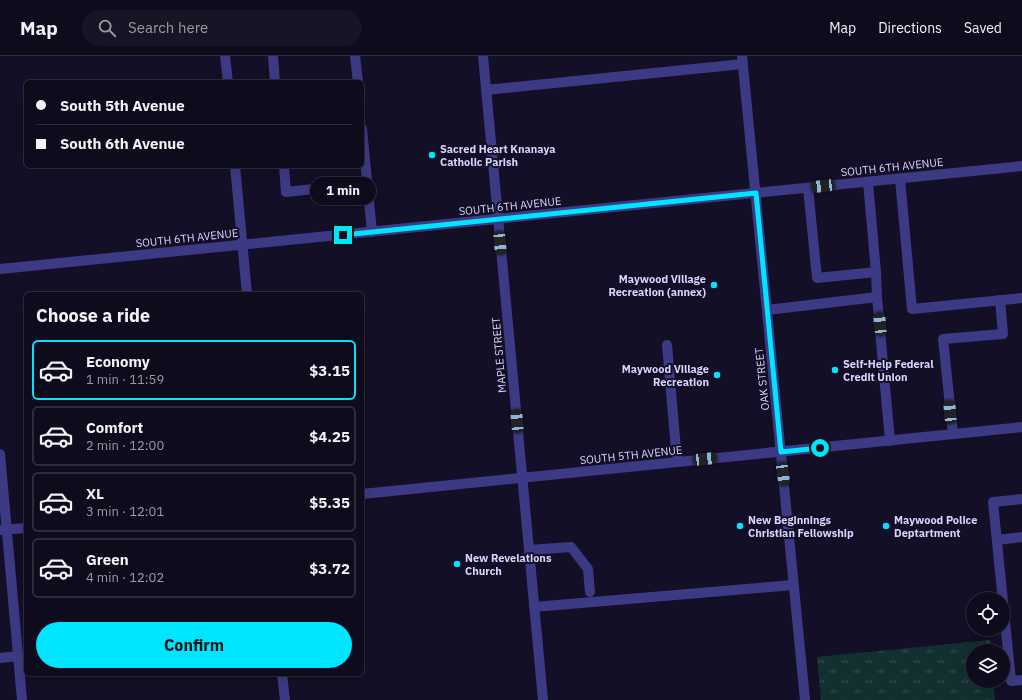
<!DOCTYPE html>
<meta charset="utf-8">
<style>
:root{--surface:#0e0b1c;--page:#171425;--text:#f1f3f6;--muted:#9b9ba3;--line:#2e2b3b;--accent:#00e5ff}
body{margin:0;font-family:"IBM Plex Sans",sans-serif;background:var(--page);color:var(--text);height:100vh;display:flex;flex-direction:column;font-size:15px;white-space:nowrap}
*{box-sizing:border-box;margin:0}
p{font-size:13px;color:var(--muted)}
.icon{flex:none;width:22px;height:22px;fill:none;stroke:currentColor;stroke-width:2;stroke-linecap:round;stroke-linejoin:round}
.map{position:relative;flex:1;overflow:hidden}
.details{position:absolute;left:24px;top:236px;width:340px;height:384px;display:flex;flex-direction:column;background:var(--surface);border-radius:6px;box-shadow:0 4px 16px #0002,0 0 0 1px var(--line)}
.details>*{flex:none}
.top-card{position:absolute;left:24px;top:24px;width:340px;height:88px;border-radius:6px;box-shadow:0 4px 16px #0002,0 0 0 1px var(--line);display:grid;align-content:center;height:88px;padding:0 12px;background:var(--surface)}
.controls{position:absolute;left:966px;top:536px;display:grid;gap:8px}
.controls a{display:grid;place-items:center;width:44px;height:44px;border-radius:50%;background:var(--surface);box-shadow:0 4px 16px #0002,0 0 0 1px var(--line);font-size:20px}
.end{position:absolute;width:18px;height:18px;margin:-9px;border:5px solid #00e5ff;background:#111;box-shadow:0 0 0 2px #111}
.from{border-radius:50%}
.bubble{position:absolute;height:28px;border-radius:14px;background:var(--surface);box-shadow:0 4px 16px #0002,0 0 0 1px var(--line);font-size:13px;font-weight:800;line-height:28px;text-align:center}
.car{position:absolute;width:12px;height:24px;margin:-12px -6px;border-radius:5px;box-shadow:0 0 3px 1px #0007;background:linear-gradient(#222 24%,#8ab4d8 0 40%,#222 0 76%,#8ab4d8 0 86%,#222 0)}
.top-card b{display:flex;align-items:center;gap:14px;height:38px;font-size:15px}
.top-card b+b{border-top:1px solid var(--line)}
.top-card i{width:10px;height:10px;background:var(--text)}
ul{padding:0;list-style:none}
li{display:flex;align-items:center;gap:12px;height:60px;margin:0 8px 6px;padding:0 4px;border:2px solid var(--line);border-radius:6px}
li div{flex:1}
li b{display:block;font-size:15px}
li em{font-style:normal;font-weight:800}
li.active{border-color:var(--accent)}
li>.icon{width:36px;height:36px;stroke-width:1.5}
h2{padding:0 12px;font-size:18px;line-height:48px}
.cta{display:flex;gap:8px;margin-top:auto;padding:8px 12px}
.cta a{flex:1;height:46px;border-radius:24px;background:var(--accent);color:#111;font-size:16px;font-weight:800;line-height:46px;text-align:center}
header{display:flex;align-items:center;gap:24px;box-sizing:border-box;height:56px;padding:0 20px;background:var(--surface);border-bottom:1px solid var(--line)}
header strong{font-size:19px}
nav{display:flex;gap:22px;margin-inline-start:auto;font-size:14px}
.search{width:280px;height:36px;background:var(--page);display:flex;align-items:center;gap:10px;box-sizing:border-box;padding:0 14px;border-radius:22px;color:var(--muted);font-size:15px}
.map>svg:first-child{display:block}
</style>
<header>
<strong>Map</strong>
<div class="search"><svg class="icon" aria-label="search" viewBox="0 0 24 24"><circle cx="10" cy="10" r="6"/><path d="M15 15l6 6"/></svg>Search here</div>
<nav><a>Map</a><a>Directions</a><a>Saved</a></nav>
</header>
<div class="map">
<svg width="1022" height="644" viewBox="0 0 1022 644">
<defs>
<pattern id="grass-tufts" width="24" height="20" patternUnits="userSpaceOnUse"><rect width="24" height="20" fill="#12302f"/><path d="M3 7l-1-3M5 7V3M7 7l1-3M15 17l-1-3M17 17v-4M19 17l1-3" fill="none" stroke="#344d4e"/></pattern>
</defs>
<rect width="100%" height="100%" fill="#130f26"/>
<path fill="url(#grass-tufts)" d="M 990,584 L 991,595 L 973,595 L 973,625 L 993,625 L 995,644 L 821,644 L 817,601 Z"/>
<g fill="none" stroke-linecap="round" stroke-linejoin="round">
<g stroke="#3d3a85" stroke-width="10">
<path d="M 225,0 L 228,26"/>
<path d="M 273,0 L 275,26"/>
<path d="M 355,0 L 358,26"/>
<path d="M 483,0 L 543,644"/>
<path d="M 742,0 L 805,644"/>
<path d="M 486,34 L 743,8"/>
<path d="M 362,73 L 372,176"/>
<path d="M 235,110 L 247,238"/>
<path d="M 284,110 L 286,136 L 367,127"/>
<path d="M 900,123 L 912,253 L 1022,242"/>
<path d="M 808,132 L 817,222 L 876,216 L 868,126"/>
<path d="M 0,213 L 1022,110"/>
<path d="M 876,216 L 877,241 L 890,385"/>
<path d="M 767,254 L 877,241"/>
<path d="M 667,289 L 677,406"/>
<path d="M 953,378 L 943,283 L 1003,278 L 1000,244"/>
<path d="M 0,398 L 22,644"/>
<path d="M 362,438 L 1022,371"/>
<path d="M 1022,443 L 993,446 L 1011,625 L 1022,624"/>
<path d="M 0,474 L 26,472"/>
<path d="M 997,484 L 1022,481"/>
<path d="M 529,494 L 571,491 L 588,513 L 590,536"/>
<path d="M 534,551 L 793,529"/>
<path d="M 0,602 L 18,600"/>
<path d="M 282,618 L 285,644"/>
</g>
</g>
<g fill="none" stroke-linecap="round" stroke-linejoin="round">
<path stroke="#00e5ff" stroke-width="5" d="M 343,179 L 756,137 L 781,396 L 820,392"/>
</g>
<g fill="#00e5ff" stroke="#130f26" stroke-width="1.5">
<circle cx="432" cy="99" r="4"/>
<circle cx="714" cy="229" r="4"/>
<circle cx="835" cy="314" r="4"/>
<circle cx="717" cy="319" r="4"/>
<circle cx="740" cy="470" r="4"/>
<circle cx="886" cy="470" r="4"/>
<circle cx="457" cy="508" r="4"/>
</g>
<g text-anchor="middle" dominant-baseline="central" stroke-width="4" stroke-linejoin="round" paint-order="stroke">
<g font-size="11" font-weight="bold" fill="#d9d4ff" stroke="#130f26" text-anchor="start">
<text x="440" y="93">Sacred Heart Knanaya<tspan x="440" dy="13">Catholic Parish</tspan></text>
<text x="706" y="223" text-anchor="end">Maywood Village<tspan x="706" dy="13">Recreation (annex)</tspan></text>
<text x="843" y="308">Self-Help Federal<tspan x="843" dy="13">Credit Union</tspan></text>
<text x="709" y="313" text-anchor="end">Maywood Village<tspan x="709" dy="13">Recreation</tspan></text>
<text x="748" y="464">New Beginnings<tspan x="748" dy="13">Christian Fellowship</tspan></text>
<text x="894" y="464">Maywood Police<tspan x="894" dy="13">Deptartment</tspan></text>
<text x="465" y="502">New Revelations<tspan x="465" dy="13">Church</tspan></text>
</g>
<g font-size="11" fill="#d9d4ff" stroke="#130f26">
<text transform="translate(892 111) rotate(-6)">SOUTH 6TH AVENUE</text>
<text transform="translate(510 150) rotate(-6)">SOUTH 6TH AVENUE</text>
<text transform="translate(187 182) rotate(-6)">SOUTH 6TH AVENUE</text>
<text transform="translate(499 299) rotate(-95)">MAPLE STREET</text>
<text transform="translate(762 323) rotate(-96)">OAK STREET</text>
<text transform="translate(631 399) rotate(-6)">SOUTH 5TH AVENUE</text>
</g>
</g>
</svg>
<div class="controls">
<a><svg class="icon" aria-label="locate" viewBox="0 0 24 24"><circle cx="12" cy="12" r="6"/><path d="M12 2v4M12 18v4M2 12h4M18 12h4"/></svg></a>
<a><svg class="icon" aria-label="layers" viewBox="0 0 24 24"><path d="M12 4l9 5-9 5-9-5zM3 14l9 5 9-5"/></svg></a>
</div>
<i class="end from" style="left:820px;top:392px"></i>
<i class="end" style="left:343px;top:179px"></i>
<div class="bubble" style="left:310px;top:121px;width:66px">1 min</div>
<i class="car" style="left:823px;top:130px;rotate:264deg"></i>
<i class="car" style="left:500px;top:187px;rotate:175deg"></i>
<i class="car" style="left:880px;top:268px;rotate:354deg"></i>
<i class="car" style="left:950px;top:356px;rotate:355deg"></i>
<i class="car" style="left:517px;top:365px;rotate:355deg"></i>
<i class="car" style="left:705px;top:403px;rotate:84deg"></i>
<i class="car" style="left:783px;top:418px;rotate:172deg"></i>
<div class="top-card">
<b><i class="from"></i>South 5th Avenue</b>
<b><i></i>South 6th Avenue</b>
</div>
<section class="details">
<h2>Choose a ride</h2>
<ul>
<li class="active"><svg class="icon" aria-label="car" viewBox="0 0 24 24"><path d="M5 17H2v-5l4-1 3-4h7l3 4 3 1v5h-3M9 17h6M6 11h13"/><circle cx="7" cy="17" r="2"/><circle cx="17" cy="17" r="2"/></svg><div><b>Economy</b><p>1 min · 11:59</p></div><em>$3.15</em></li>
<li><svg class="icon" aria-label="car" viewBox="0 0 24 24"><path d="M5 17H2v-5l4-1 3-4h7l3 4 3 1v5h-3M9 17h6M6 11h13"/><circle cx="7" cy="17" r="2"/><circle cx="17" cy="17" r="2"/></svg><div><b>Comfort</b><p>2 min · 12:00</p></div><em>$4.25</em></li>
<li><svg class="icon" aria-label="car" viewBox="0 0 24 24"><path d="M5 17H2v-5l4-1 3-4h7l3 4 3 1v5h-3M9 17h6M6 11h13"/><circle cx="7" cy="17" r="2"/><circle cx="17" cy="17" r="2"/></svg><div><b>XL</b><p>3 min · 12:01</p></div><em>$5.35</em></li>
<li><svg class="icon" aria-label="car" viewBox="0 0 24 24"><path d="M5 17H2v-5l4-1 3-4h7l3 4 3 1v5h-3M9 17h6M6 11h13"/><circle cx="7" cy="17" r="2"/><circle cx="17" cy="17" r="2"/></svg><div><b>Green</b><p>4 min · 12:02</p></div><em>$3.72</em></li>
</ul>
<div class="cta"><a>Confirm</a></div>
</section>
</div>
